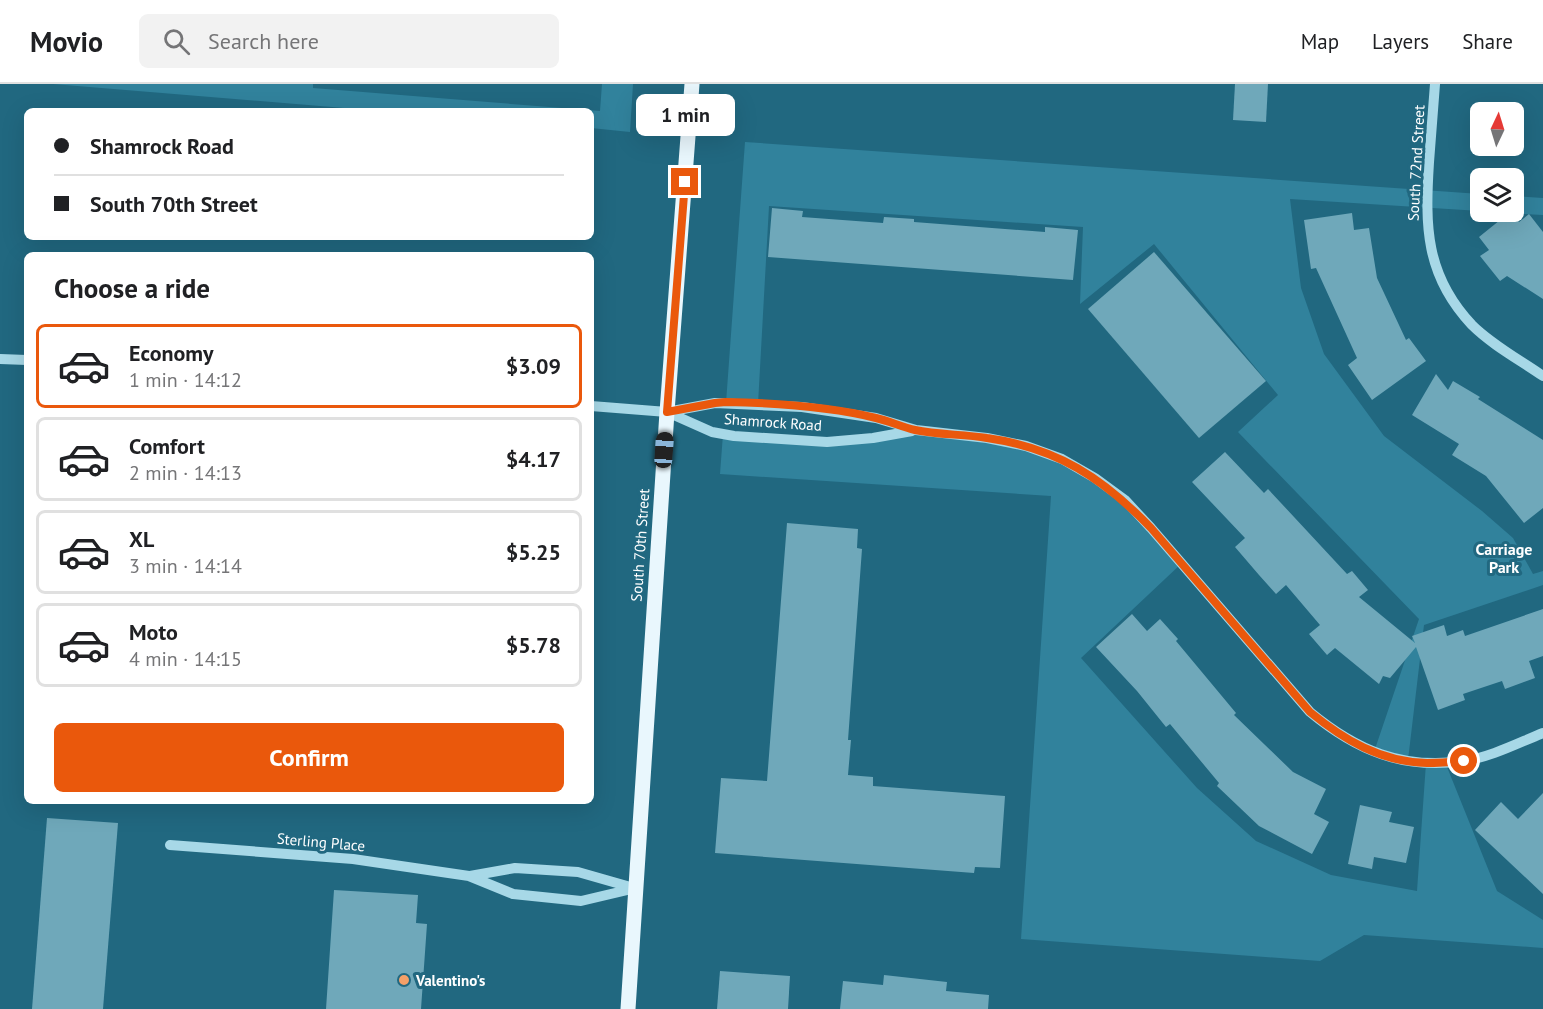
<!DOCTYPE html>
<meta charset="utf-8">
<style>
:root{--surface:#fff;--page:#f2f2f2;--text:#202124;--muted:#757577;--line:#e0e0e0;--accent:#ea580c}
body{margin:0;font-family:"PT Sans",sans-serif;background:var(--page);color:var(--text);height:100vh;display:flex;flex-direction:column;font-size:22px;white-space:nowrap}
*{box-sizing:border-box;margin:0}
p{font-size:20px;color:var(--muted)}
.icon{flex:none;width:33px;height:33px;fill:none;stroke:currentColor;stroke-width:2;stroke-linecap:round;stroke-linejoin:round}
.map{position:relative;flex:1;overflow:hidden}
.panel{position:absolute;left:24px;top:168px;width:570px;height:552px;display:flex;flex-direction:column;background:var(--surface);border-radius:9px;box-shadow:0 6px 24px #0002}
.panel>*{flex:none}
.hud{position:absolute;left:24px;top:24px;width:570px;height:132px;border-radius:9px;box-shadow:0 6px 24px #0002;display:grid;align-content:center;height:132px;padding:0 30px;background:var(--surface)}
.needle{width:39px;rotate:4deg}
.fabs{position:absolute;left:1470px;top:18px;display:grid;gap:12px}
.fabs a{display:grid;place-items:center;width:54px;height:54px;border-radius:9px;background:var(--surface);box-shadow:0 6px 24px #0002;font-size:30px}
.end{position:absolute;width:27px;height:27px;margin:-14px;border:8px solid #ea580c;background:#fff;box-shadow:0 0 0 3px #fff}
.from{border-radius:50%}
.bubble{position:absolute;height:42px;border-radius:9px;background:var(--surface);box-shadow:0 6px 24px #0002;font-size:20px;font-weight:700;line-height:42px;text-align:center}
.car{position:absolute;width:18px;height:36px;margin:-18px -9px;border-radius:8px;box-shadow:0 0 4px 2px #0007;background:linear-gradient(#222 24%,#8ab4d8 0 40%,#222 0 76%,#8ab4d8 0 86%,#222 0)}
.hud b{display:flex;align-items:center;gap:21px;height:57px;font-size:22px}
.hud b+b{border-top:2px solid var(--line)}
.hud i{width:15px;height:15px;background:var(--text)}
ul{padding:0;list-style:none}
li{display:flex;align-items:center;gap:18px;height:84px;margin:0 12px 9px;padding:0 18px;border:3px solid var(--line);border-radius:9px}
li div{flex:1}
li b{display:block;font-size:22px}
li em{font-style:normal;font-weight:700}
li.active{border-color:var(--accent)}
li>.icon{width:54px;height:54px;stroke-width:1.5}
h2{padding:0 30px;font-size:27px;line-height:72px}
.button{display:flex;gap:12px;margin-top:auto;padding:12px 30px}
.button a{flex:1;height:69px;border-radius:9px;background:var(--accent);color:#fff;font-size:24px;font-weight:700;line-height:69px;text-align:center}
header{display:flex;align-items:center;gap:36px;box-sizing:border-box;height:84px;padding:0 30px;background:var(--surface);border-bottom:2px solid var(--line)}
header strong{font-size:28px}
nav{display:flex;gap:33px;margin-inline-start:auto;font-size:21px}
.search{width:420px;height:54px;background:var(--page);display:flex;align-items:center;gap:15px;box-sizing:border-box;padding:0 21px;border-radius:9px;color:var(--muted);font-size:22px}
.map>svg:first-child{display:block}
</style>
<header>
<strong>Movio</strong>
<div class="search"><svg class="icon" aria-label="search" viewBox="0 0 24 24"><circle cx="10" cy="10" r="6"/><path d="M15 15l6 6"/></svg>Search here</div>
<nav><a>Map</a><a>Layers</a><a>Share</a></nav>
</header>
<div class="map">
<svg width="1543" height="925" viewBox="0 0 1543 925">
<rect width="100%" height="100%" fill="#216880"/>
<g fill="#31829c">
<path d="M 53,0 L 313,0 L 313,4 L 600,27 L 602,0 L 633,0 L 630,48 L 591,44 L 591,27 L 380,27 Z"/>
<path d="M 745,58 L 1480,110 L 1480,127 L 1290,115 L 1301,204 L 1324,270 L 1384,352 L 1482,427 L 1513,454 L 1533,490 L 1543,487 L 1543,501 L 1424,541 L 1408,676 L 1374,668 L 1419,535 L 1238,348 L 1278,311 L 1154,160 L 1080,220 L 1083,143 L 769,122 L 758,320 L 726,319 Z"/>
<path d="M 1514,112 L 1543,114 L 1543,131 L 1491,128 L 1514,128 Z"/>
<path d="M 916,346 L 987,354 L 1062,375 L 1125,416 L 1182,479 L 1081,574 L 1197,704 L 1256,757 L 1331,791 L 1417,807 L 1426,679 L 1445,678 L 1497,807 L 1543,836 L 1543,864 L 1364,851 L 1320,877 L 1021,855 L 1051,412 L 720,390 L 723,350 L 827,358 Z"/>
</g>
<g fill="#6fa8ba">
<path d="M 1235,0 L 1268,0 L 1266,38 L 1233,36 Z"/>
<path d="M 772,124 L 803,127 L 802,133 L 883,139 L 884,133 L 914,135 L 914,138 L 1045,148 L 1045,143 L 1078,146 L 1073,196 L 768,173 Z"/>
<path d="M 1510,128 L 1519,138 L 1529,130 L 1543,148 L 1543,215 L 1507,192 L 1500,197 L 1480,172 L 1489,166 L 1479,153 Z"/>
<path d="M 1352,129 L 1354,146 L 1369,144 L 1377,194 L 1406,256 L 1409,254 L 1426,277 L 1372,316 L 1348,281 L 1357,274 L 1316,184 L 1311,185 L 1304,136 Z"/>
<path d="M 1154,168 L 1266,297 L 1199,354 L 1088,225 Z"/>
<path d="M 1436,290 L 1448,306 L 1453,297 L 1480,313 L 1478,315 L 1543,356 L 1543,424 L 1524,439 L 1486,392 L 1452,371 L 1459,360 L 1412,331 Z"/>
<path d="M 1225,368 L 1264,409 L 1268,405 L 1347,490 L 1352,487 L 1368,506 L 1359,513 L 1415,559 L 1412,552 L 1444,541 L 1447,552 L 1463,546 L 1465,552 L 1543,525 L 1543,572 L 1529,577 L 1535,594 L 1505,605 L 1502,597 L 1463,610 L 1465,616 L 1438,626 L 1416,563 L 1390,594 L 1383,592 L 1379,600 L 1335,564 L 1327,571 L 1309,550 L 1320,541 L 1286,501 L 1276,510 L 1259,491 L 1235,463 L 1245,454 L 1192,398 Z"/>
<path d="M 787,439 L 858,445 L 857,464 L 862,465 L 848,656 L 851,656 L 848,691 L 873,693 L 873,702 L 1005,712 L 1000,784 L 975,783 L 974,789 L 715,769 L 721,694 L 767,697 Z"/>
<path d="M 1132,530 L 1147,547 L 1160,535 L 1178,555 L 1176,557 L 1236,629 L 1234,631 L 1293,688 L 1326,705 L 1314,730 L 1329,738 L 1312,770 L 1259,742 L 1217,702 L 1219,699 L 1170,640 L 1166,643 L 1137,607 L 1096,563 Z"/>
<path d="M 1543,709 L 1543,810 L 1475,746 L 1501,718 L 1518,735 Z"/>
<path d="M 1360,721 L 1392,728 L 1389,738 L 1414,743 L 1406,779 L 1374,773 L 1372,785 L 1348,780 Z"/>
<path d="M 47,734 L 118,739 L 103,925 L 32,925 Z"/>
<path d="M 334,806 L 418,811 L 416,839 L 427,840 L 421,925 L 326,925 Z"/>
<path d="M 720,887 L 790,892 L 788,925 L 717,925 Z"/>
<path d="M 884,891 L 947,898 L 946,907 L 989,911 L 988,925 L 840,925 L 843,897 L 883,901 Z"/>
</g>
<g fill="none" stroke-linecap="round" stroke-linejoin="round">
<g stroke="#a7d8e7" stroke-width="10">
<path d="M 1435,0 C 1433,26 1431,52 1429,78 C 1425,142 1425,191 1472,241 C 1492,261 1520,276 1543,292"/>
<path d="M 0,275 L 27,276"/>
<path d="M 591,322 L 667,328 L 715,319 L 802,323 L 876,334 L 916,346 L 987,354 L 1026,362 L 1062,375 L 1095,394 L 1125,416 L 1151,444 L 1310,628 C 1356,666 1402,686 1464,677 C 1491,673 1518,659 1543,649"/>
<path d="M 667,328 L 712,348 L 734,352 L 827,358 L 873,354 L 912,347"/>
<path d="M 170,761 L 353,775 L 469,792 L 513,810 L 581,817 L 636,804"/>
<path d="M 470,792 L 515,784 L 578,788 L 634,804"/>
</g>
<path stroke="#e9f7fd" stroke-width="15" d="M 628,925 L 667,328 L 692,0"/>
</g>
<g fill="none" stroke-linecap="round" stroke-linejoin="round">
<path stroke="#ea580c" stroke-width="8" d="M 685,98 L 667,328 L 715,319 L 726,318 C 775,319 828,322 876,334 C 889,337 902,343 915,346 C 938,351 963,350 987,354 C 1057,364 1103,394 1151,444 L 1310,628 C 1344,656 1381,678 1427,679 C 1439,679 1452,678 1464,677"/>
</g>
<circle fill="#f4a068" stroke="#216880" stroke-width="2" cx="404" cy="896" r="6"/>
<g text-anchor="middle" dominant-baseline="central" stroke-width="6" stroke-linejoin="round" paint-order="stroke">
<g font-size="15" fill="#fff" stroke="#216880">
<text transform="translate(1416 79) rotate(-87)">South 72nd Street</text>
<text transform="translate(773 338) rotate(4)">Shamrock Road</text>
<text transform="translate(640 461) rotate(-86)">South 70th Street</text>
<text transform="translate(321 758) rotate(5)">Sterling Place</text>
</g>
<g font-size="15" font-weight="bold" fill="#fff" stroke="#216880" text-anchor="start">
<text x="416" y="896">Valentino's</text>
</g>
<g font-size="16" font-weight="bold" fill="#fff" stroke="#216880">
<text x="1504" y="465">Carriage<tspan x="1504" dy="18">Park</tspan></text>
</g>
</g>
</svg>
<div class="fabs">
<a><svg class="needle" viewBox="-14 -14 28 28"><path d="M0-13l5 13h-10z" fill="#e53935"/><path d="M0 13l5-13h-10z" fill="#757577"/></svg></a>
<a><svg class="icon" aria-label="layers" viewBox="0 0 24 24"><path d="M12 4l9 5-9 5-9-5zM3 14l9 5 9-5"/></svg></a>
</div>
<i class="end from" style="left:1464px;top:677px"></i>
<i class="end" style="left:685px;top:98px"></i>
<div class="bubble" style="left:636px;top:10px;width:99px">1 min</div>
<i class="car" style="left:664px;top:366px;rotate:4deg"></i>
<div class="hud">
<b><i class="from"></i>Shamrock Road</b>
<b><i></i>South 70th Street</b>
</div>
<section class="panel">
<h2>Choose a ride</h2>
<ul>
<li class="active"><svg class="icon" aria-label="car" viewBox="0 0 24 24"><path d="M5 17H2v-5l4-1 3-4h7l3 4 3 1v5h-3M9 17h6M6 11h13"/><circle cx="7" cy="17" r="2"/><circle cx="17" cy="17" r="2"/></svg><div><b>Economy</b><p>1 min · 14:12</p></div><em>$3.09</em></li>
<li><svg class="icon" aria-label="car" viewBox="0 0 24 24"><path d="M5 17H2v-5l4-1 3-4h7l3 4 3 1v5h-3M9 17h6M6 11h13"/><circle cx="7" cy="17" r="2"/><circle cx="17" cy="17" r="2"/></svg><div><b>Comfort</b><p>2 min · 14:13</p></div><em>$4.17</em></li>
<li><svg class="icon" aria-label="car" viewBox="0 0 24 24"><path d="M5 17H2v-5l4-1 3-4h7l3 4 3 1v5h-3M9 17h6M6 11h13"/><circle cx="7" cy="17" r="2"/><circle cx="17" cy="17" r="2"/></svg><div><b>XL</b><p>3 min · 14:14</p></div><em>$5.25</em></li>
<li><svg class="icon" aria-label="car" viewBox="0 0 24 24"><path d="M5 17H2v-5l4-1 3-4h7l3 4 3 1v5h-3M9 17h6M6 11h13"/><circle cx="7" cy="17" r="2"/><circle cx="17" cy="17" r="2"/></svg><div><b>Moto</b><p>4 min · 14:15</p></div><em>$5.78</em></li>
</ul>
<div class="button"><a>Confirm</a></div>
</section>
</div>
